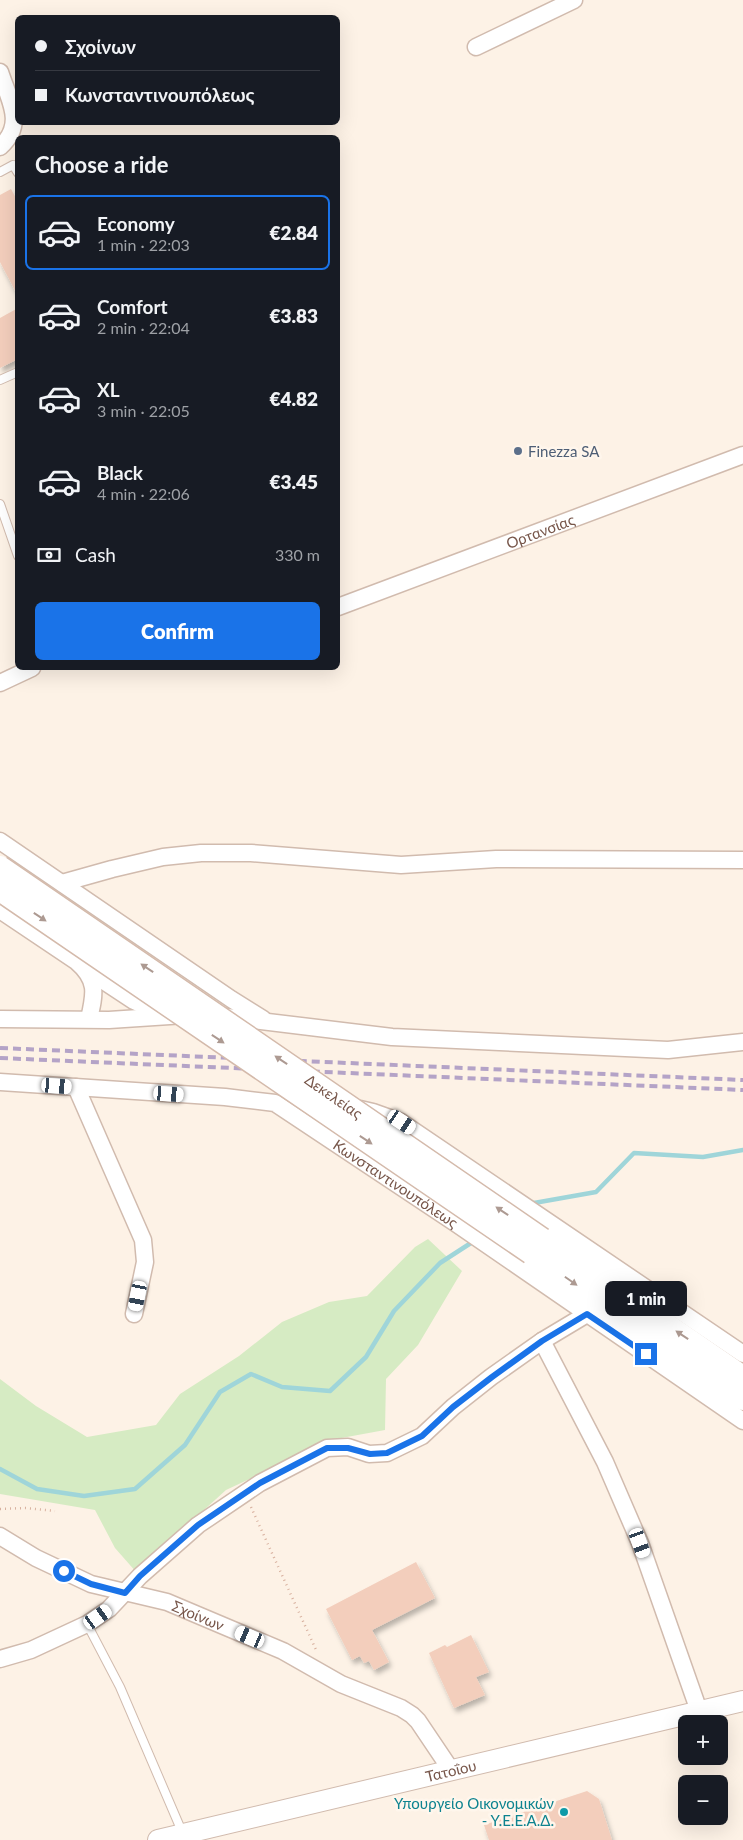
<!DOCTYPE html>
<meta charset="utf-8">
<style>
:root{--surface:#171b24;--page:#242831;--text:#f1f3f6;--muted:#9ea1a6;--line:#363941;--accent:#1a73e8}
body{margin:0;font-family:Lato,sans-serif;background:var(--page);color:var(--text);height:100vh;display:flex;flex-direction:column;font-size:19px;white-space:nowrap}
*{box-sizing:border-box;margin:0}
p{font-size:16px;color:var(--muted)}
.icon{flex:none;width:28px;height:28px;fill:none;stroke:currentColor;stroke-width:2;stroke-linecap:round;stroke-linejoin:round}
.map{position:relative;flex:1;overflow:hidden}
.details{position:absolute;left:15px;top:135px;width:325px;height:535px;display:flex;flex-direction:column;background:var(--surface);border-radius:8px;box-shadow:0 5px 20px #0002}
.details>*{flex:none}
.top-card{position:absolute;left:15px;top:15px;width:325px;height:110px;border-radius:8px;box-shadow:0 5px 20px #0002;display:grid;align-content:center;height:110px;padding:0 20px;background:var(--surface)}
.tools{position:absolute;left:678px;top:1715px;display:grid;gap:10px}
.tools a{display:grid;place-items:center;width:50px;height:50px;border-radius:8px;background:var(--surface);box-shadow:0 5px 20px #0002;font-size:25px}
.end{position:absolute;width:22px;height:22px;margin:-11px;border:6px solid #1a73e8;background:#fff;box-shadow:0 0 0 2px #fff}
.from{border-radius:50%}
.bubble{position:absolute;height:35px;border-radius:8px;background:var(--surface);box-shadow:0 5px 20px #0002;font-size:16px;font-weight:800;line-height:35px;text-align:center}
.car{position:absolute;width:15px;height:30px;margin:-15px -8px;border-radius:6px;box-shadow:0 0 4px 1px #0007;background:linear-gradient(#fff 24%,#345 0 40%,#fff 0 76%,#345 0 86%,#fff 0)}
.top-card b{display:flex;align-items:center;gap:18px;height:48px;font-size:19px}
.top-card b+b{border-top:1px solid var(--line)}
.top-card i{width:12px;height:12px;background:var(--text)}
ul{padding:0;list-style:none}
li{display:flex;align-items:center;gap:15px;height:75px;margin:0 10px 8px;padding:0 10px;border:2px solid transparent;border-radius:8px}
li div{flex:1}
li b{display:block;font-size:19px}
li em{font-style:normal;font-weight:800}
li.current{border-color:var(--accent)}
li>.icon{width:45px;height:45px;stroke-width:1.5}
h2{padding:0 20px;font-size:22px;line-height:60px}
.pay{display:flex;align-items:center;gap:12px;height:55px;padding:0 20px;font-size:19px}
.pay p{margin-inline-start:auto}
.cta{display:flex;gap:10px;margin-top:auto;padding:10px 20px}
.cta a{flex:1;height:58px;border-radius:8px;background:var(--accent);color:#fff;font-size:20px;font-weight:800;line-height:58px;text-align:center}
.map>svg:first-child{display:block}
</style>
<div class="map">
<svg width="743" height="1840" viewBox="0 0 743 1840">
<defs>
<filter id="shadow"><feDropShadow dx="2.5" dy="4.5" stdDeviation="2.5" flood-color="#0004"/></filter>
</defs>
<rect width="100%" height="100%" fill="#fdf2e6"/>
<path fill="#d6ebc3" d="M 428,1239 L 462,1271 L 418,1345 L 386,1379 L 385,1430 L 336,1439 L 226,1490 L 162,1548 L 137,1573 L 115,1548 L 95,1510 L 0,1494 L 0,1379 L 36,1406 L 87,1437 L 156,1425 L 180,1394 L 239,1356 L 282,1322 L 329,1302 L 367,1296 L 415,1247 Z"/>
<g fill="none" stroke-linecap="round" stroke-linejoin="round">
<g stroke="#9fd5d9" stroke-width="4.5">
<path d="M 531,1205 L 534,1203 L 596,1192 L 634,1153 L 703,1157 L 743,1150"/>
<path d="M 0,1469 L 37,1489 L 84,1496 L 135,1489 L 185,1445 L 220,1392 L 251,1374 L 282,1387 L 330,1391 L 366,1357 L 394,1311 L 440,1263 L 474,1241"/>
</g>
</g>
<g fill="#f3cebc" filter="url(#shadow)">
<path d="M 11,189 L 18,202 L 18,296 L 0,262 L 0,195 Z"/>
<path d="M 18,308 L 18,359 L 0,368 L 0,318 Z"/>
<path d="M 416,1562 L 435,1598 L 372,1630 L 389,1662 L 374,1670 L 369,1661 L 364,1663 L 360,1656 L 352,1660 L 326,1609 Z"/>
<path d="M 471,1635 L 489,1672 L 476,1677 L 485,1695 L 454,1708 L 429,1653 L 445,1645 L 447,1647 Z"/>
<path d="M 587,1791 L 599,1799 L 612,1840 L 489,1840 L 484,1825 Z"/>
</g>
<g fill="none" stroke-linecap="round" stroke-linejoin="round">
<g stroke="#d1bbae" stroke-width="10">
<g id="service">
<path d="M 0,172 L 13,165 L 18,173"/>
<path d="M 0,380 L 18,372"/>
<path d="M 0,504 L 18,556"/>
<path d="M 87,1624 L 120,1687 L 183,1834"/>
</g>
</g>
<g stroke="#d1bbae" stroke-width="19">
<g id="minor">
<path d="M 476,47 L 574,0"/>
<path d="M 0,72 C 9,100 26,124 0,147"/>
<path id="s1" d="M 338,607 L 743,455"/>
<path d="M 0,683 L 32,668"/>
<path d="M 0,841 L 231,999 L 263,1019"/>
<path d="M 62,883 L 112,869 L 163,857 L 201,853 L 251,853 L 401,865 L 496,859 L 743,860"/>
<path d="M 0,910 L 76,961 C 98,980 95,993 89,1019"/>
<path d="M 87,970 L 134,1001 L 165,1015"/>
<path d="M 219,1016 L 392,1037 L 668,1050 L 743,1042"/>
<path d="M 0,1019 L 109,1020 L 185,1015"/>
<path id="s2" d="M 0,1082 L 225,1097 L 275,1103 L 457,1224 L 743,1421"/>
<path d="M 76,1087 L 143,1240 L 145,1262 L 134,1314"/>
<path d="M 360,1109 L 373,1112 L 401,1122 L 743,1354"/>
<path d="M 542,1341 L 605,1462 L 640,1543 L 699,1711"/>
<path id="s3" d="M 0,1536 L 36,1558 L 91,1584 L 167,1602 L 283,1651 L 341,1684 L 401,1708 L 412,1715 L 418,1721 L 451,1770"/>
<path d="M 0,1659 L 31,1650 L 87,1624 L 109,1609 L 140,1576 L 198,1525 L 260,1483 L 327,1448 L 348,1447 L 369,1454 L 387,1453 L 422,1436 L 453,1407 L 491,1377 L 542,1341 L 587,1314"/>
</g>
</g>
<g stroke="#d1bbae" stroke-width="22">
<g id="tertiary">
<path id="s4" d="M 158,1840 L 743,1701"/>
</g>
</g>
<g stroke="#d4baab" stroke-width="25">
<g id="secondary">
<path d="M 542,1239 L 743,1377"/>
<path d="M 531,1253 L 743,1399"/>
</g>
</g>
<g stroke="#d8b19f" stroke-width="2.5" stroke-dasharray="1 4" stroke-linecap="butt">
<path d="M 251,1507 L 317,1652"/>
<path d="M 0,1509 L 25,1508 L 55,1511"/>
</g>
<use href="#service" stroke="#fff" stroke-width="8"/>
<use href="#minor" stroke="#fff" stroke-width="16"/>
<use href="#tertiary" stroke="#fff" stroke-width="20"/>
<use href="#secondary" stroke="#fff" stroke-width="22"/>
<g stroke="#b4a3c7" stroke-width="4" stroke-dasharray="8 5" stroke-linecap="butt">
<path d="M 0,1048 L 743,1080"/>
<path d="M 0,1058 L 743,1090"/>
</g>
<g stroke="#d4baab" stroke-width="25" stroke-linecap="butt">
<g id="secondary-bridge">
<path id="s5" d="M 0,867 L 542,1239"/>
<path d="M 0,890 L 531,1253"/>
</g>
</g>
<use href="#secondary-bridge" stroke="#fff" stroke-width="22"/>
</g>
<defs><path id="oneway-solid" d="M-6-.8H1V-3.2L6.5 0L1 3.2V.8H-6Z" transform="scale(1.25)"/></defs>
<g fill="#ad9a92">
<use href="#oneway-solid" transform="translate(40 917) rotate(34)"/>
<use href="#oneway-solid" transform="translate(147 968) rotate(-146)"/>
<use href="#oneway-solid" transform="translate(218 1039) rotate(34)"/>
<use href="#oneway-solid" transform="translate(281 1060) rotate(-146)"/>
<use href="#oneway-solid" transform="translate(366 1140) rotate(34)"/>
<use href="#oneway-solid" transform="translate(502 1211) rotate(-146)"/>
<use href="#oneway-solid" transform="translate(571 1281) rotate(35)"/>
<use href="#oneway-solid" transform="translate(682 1335) rotate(-146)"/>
</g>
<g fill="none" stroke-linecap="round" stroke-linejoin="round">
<path stroke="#1a73e8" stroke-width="6" d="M 64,1571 L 91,1584 L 125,1593 L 140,1576 L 198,1525 L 260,1483 L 327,1448 L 348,1448 L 370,1454 L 387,1453 L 422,1436 L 453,1407 L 492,1377 L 542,1341 L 587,1314 L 646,1354"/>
</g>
<circle fill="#5c6f8a" stroke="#fff6ec" stroke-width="2" cx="518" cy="451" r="5"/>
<circle fill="#0f9aa8" stroke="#fff6ec" stroke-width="2" cx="564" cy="1812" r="5"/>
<g text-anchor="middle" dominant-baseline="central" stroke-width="5" stroke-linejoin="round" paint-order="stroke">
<g font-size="15" fill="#4e5e75" stroke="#fff6ec" text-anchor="start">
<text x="528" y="451">Finezza SA</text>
</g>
<g font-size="15" fill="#77564a" stroke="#fff6ec">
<text stroke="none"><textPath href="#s1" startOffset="216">Ορτανσίας</textPath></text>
<text stroke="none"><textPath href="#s5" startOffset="405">Δεκελείας</textPath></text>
<text stroke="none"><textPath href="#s2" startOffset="421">Κωνσταντινουπόλεως</textPath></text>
<text stroke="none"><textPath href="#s3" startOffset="215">Σχοίνων</textPath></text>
<text stroke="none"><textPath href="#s4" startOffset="301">Τατοΐου</textPath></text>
</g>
<g font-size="15" fill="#0d838f" stroke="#fff6ec" text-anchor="end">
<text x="554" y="1803">Υπουργείο Οικονομικών<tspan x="554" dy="17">- Υ.Ε.Ε.Α.Δ.</tspan></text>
</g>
</g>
</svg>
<div class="tools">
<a>+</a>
<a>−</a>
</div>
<i class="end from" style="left:64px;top:1571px"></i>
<i class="end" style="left:646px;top:1354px"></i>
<div class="bubble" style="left:605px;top:1281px;width:82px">1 min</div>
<i class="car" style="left:57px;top:1086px;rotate:94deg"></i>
<i class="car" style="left:169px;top:1094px;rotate:94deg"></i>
<i class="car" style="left:402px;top:1122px;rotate:124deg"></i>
<i class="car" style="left:138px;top:1296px;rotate:191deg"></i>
<i class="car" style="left:640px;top:1543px;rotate:160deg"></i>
<i class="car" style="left:98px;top:1617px;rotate:55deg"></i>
<i class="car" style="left:250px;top:1637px;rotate:293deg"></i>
<div class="top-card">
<b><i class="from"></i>Σχοίνων</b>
<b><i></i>Κωνσταντινουπόλεως</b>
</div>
<section class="details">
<h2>Choose a ride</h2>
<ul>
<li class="current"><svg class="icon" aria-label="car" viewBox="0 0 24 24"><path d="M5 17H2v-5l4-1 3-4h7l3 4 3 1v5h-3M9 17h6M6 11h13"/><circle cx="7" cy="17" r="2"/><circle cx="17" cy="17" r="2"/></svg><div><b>Economy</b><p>1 min · 22:03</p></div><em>€2.84</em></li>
<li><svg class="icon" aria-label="car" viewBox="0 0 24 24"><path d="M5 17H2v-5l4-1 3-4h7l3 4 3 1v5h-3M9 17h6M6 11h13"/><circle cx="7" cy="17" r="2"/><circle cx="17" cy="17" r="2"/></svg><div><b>Comfort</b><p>2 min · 22:04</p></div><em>€3.83</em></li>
<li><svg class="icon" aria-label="car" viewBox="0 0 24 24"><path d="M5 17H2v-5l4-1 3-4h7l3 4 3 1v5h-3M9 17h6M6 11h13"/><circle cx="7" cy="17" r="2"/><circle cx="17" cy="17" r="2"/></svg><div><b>XL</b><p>3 min · 22:05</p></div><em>€4.82</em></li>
<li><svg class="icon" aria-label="car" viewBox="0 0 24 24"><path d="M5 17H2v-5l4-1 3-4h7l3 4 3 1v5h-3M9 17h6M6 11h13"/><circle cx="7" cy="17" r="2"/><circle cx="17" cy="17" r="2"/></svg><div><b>Black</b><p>4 min · 22:06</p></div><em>€3.45</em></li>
</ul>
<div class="pay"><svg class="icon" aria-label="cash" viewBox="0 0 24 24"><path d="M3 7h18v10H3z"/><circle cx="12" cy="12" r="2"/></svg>Cash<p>330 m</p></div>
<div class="cta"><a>Confirm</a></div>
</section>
</div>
